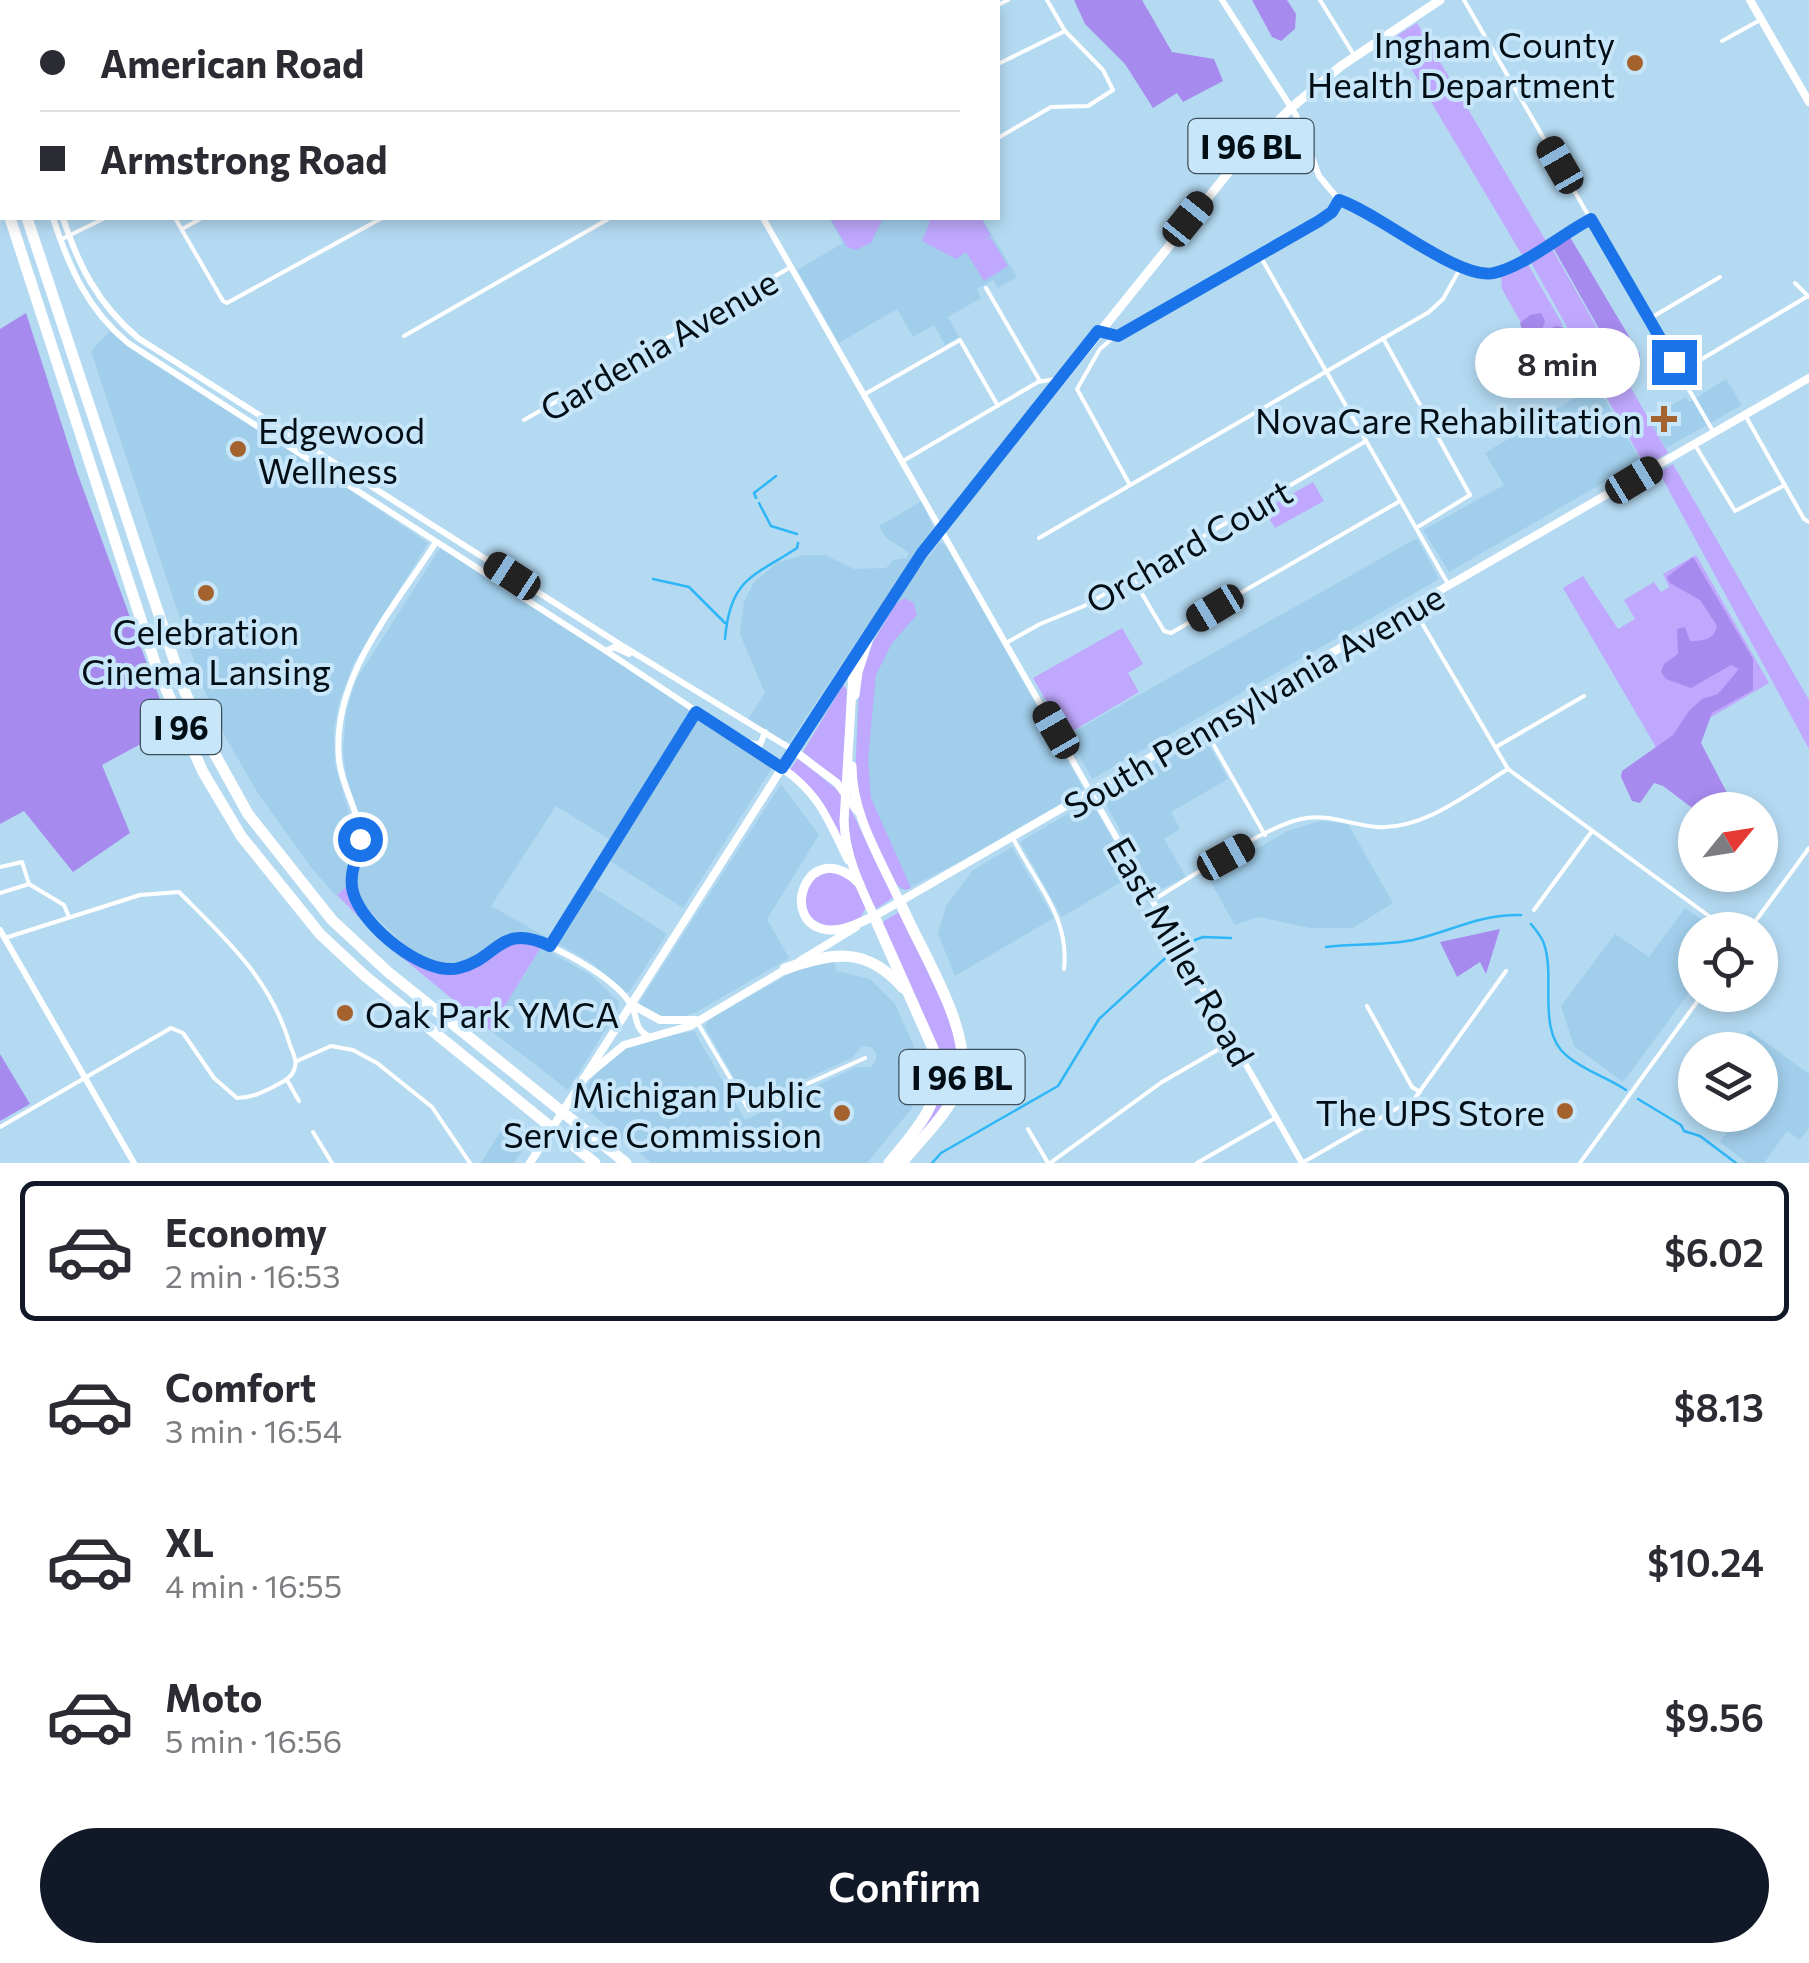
<!DOCTYPE html>
<meta charset="utf-8">
<style>
:root{--surface:#fff;--page:#f2f2f3;--text:#2b2b33;--muted:#7c7c81;--line:#e1e1e2;--accent:#111827}
body{margin:0;font-family:Commissioner,sans-serif;background:var(--page);color:var(--text);height:100vh;display:flex;flex-direction:column;font-size:38px;white-space:nowrap}
*{box-sizing:border-box;margin:0}
p{font-size:32px;color:var(--muted)}
.icon{flex:none;width:55px;height:55px;fill:none;stroke:currentColor;stroke-width:2;stroke-linecap:round;stroke-linejoin:round}
.map{position:relative;height:1163px;overflow:hidden}
.panel{display:flex;flex-direction:column;background:var(--surface);flex:1}
.panel>*{flex:none}
.hud{position:absolute;left:0px;top:0px;width:1000px;height:220px;box-shadow:0 5px 15px #0003;display:grid;align-content:center;height:220px;padding:0 40px;background:var(--surface)}
.needle{width:65px;rotate:60deg}
.tools{position:absolute;left:1678px;top:792px;display:grid;gap:20px}
.tools a{display:grid;place-items:center;width:100px;height:100px;border-radius:50%;background:var(--surface);box-shadow:0 5px 15px #0003;font-size:50px}
.end{position:absolute;width:45px;height:45px;margin:-22px;border:12px solid #1a73e8;background:#fff;box-shadow:0 0 0 5px #fff}
.from{border-radius:50%}
.bubble{position:absolute;height:70px;border-radius:35px;background:var(--surface);box-shadow:0 5px 15px #0003;font-size:32px;font-weight:600;line-height:70px;text-align:center}
.car{position:absolute;width:30px;height:60px;margin:-30px -15px;border-radius:12px;box-shadow:0 0 8px 2px #0007;background:linear-gradient(#222 24%,#8ab4d8 0 40%,#222 0 76%,#8ab4d8 0 86%,#222 0)}
.hud b{display:flex;align-items:center;gap:35px;height:95px;font-size:38px}
.hud b+b{border-top:2px solid var(--line)}
.hud i{width:25px;height:25px;background:var(--text)}
ul{padding:18px 0 0;list-style:none}
li{display:flex;align-items:center;gap:30px;height:140px;margin:0 20px 15px;padding:0 20px;border:5px solid transparent;border-radius:15px}
li div{flex:1}
li b{display:block;font-size:38px}
li em{font-style:normal;font-weight:600}
li.active{border-color:var(--accent)}
li>.icon{width:90px;height:90px;stroke-width:1.5}
.action{display:flex;gap:20px;margin-top:auto;padding:20px 40px}
.action a{flex:1;height:115px;border-radius:60px;background:var(--accent);color:#fff;font-size:40px;font-weight:600;line-height:115px;text-align:center}
.map>svg:first-child{display:block}
</style>
<div class="map">
<svg width="1809" height="1163" viewBox="0 0 1809 1163">
<rect width="100%" height="100%" fill="#b4daf2"/>
<g fill="#a1ceeb">
<path d="M 829,218 L 982,218 L 1017,277 L 998,288 L 993,280 L 977,289 L 981,298 L 948,317 L 959,337 L 945,345 L 934,325 L 913,337 L 897,309 L 839,343 L 797,270 L 843,243 Z"/>
<path d="M 110,331 L 141,356 L 323,472 L 428,543 L 354,663 L 339,702 L 334,729 L 335,764 L 356,839 L 347,886 L 336,896 L 310,866 L 257,792 L 225,736 L 202,685 L 91,351 Z"/>
<path d="M 1726,379 L 1742,405 L 1666,448 L 1648,418 L 1686,397 L 1689,402 Z"/>
<path d="M 1596,385 L 1641,461 L 1449,572 L 1423,530 L 1504,485 L 1485,453 Z"/>
<path d="M 922,501 L 933,527 L 790,741 L 782,741 L 748,719 L 765,693 L 740,634 L 744,602 L 754,582 L 777,563 L 803,555 L 825,555 L 854,569 L 886,568 L 893,560 L 906,558 L 909,553 L 885,537 L 879,526 Z"/>
<path d="M 1417,538 L 1439,579 L 1092,779 L 1068,735 Z"/>
<path d="M 940,542 L 947,547 L 1083,788 L 1081,792 L 963,860 L 905,890 L 899,889 L 855,776 L 858,692 L 869,649 L 911,580 Z"/>
<path d="M 440,548 L 614,658 L 688,710 L 690,715 L 611,840 L 556,806 L 491,906 L 550,939 L 508,936 L 493,942 L 470,960 L 451,966 L 430,963 L 413,953 L 360,902 L 355,877 L 363,831 L 346,775 L 343,752 L 346,712 L 356,680 Z"/>
<path d="M 698,718 L 771,764 L 772,768 L 683,908 L 607,859 Z"/>
<path d="M 1200,738 L 1206,740 L 1228,779 L 1171,812 L 1180,829 L 1164,839 L 1186,877 L 1155,892 L 1101,796 Z"/>
<path d="M 781,784 L 819,835 L 767,919 L 789,958 L 697,1012 L 679,1018 L 654,1015 L 640,1006 L 640,1001 Z"/>
<path d="M 1084,804 L 1095,808 L 1133,875 L 1062,917 L 1020,842 Z"/>
<path d="M 1320,821 L 1348,824 L 1393,903 L 1353,928 L 1310,928 L 1258,917 L 1235,925 L 1207,876 L 1288,831 Z"/>
<path d="M 1012,847 L 1054,918 L 955,976 L 938,934 L 946,906 L 973,870 Z"/>
<path d="M 590,885 L 667,934 L 629,992 L 624,992 L 592,963 L 557,943 Z"/>
<path d="M 1685,908 L 1716,930 L 1695,930 L 1695,985 L 1623,1082 L 1574,1046 L 1561,1006 L 1615,934 L 1649,957 Z"/>
<path d="M 541,947 L 591,975 L 619,1002 L 618,1010 L 568,1090 L 490,1030 Z"/>
<path d="M 834,958 L 836,971 L 870,979 L 895,1004 L 920,1060 L 920,1086 L 912,1108 L 867,1163 L 652,1163 L 576,1101 L 598,1070 L 623,1049 L 641,1041 L 694,1031 L 745,1120 L 856,1067 L 871,1067 L 876,1060 L 876,1053 L 871,1047 L 862,1046 L 852,1058 L 752,1103 L 746,1099 L 705,1027 L 708,1020 L 798,969 Z"/>
<path d="M 1749,1030 L 1809,1074 L 1809,1128 L 1800,1140 L 1787,1131 L 1764,1163 L 1747,1163 L 1720,1142 L 1735,1121 L 1727,1115 L 1760,1115 L 1760,1050 L 1735,1050 Z"/>
<path d="M 508,1119 L 531,1137 L 514,1163 L 481,1163 Z"/>
</g>
<g fill="#bfa8fe">
<path d="M 1417,23 L 1546,241 L 1522,255 L 1393,38 Z"/>
<path d="M 830,218 L 883,218 L 871,243 L 856,250 L 847,247 Z"/>
<path d="M 921,218 L 981,218 L 991,236 L 984,241 L 991,238 L 1008,266 L 984,281 L 966,252 L 956,259 L 922,241 L 930,222 Z"/>
<path d="M 1551,247 L 1668,453 L 1645,466 L 1529,259 Z"/>
<path d="M 1526,261 L 1563,325 L 1533,344 L 1502,289 L 1501,275 Z"/>
<path d="M 1673,464 L 1809,700 L 1809,749 L 1659,472 Z"/>
<path d="M 1313,482 L 1324,501 L 1275,528 L 1264,510 Z"/>
<path d="M 1696,555 L 1769,683 L 1657,749 L 1563,588 L 1583,576 L 1618,629 L 1635,619 L 1624,600 L 1654,582 L 1661,592 L 1669,587 L 1663,574 Z"/>
<path d="M 904,598 L 914,603 L 917,615 L 892,643 L 876,675 L 868,760 L 871,798 L 911,888 L 905,890 L 895,884 L 863,815 L 855,776 L 860,678 L 873,642 L 896,604 Z"/>
<path d="M 1122,628 L 1143,664 L 1128,673 L 1139,692 L 1066,735 L 1033,678 Z"/>
<path d="M 843,685 L 847,690 L 843,785 L 803,752 Z"/>
<path d="M 798,758 L 841,793 L 842,841 L 818,796 L 790,770 Z"/>
<path d="M 849,806 L 894,897 L 876,909 C 855,878 847,842 849,806 Z"/>
<path d="M 827,872 C 849,873 858,888 866,907 L 861,917 C 838,929 828,932 807,914 L 805,891 L 813,878 Z"/>
<path d="M 347,886 C 352,910 369,925 387,942 C 478,1021 476,922 541,947 L 490,1030 L 383,942 L 337,895 Z"/>
<path d="M 899,912 L 954,1027 L 961,1053 L 951,1097 L 894,1163 L 928,1120 L 939,1050 L 881,923 Z"/>
</g>
<g fill="#a78aee">
<path d="M 1074,0 L 1142,0 L 1172,52 L 1214,59 L 1223,81 L 1183,102 L 1177,93 L 1153,108 L 1125,64 L 1085,24 Z"/>
<path d="M 1252,0 L 1287,0 L 1296,14 L 1295,29 L 1281,41 L 1272,37 Z"/>
<path d="M 1570,237 L 1640,355 L 1639,360 L 1625,368 L 1620,366 L 1554,249 Z"/>
<path d="M 26,313 L 77,472 L 177,746 L 162,754 L 148,740 L 102,765 L 130,833 L 73,872 L 24,811 L 0,824 L 0,329 Z"/>
<path d="M 1541,313 L 1545,321 L 1541,333 L 1556,326 L 1563,327 L 1592,378 L 1591,381 L 1586,381 L 1558,336 L 1531,348 L 1524,338 L 1520,323 L 1530,315 Z"/>
<path d="M 1693,557 L 1753,659 L 1753,690 L 1712,713 L 1701,743 L 1736,810 L 1695,810 L 1663,786 L 1654,783 L 1640,803 L 1632,801 L 1621,777 L 1622,771 L 1673,735 L 1689,711 L 1702,699 L 1718,694 L 1739,669 L 1731,665 L 1691,688 L 1666,679 L 1661,672 L 1664,664 L 1678,654 L 1677,629 L 1685,627 L 1690,641 C 1703,641 1714,640 1717,626 L 1700,600 L 1670,583 L 1667,577 Z"/>
<path d="M 1500,929 L 1486,974 L 1480,962 L 1457,977 L 1440,942 Z"/>
<path d="M 0,1054 L 30,1104 L 0,1121 Z"/>
</g>
<g fill="none" stroke-linecap="round" stroke-linejoin="round">
<g stroke="#2eb6f7" stroke-width="2.5">
<path d="M 756,498 L 754,493 L 776,476"/>
<path d="M 759,503 L 771,526 L 797,534"/>
<path d="M 653,579 L 689,587 L 725,623"/>
<path d="M 725,639 C 730,578 753,577 797,548 L 798,543"/>
<path d="M 1531,924 C 1536,930 1542,937 1544,944 C 1556,977 1536,1031 1567,1056 C 1585,1071 1606,1077 1626,1090"/>
<path d="M 1187,943 L 1203,937 L 1231,938"/>
<path d="M 1326,947 C 1355,943 1384,946 1413,940 C 1452,931 1479,914 1521,915"/>
<path d="M 1638,1099 L 1681,1125 L 1684,1131 L 1700,1136 L 1736,1163"/>
<path d="M 932,1163 L 941,1153 L 1058,1086 L 1099,1019 L 1173,951"/>
</g>
<g stroke="#fff" stroke-width="4">
<path d="M 703,0 L 704,2"/>
<path d="M 888,0 L 890,2"/>
<path d="M 1320,0 L 1354,55"/>
<path d="M 1464,0 L 1714,433"/>
<path d="M 51,1 L 52,2"/>
<path d="M 99,2 L 103,0"/>
<path d="M 305,2 L 309,0"/>
<path d="M 579,2 L 584,0"/>
<path d="M 746,2 L 750,0"/>
<path d="M 854,2 L 859,0"/>
<path d="M 998,5 L 1008,0"/>
<path d="M 1722,41 L 1762,19"/>
<path d="M 998,64 L 1065,31"/>
<path d="M 998,138 L 1051,107 L 1088,106 L 1113,90 L 1103,70 L 1065,31 L 1047,0"/>
<path d="M 175,218 L 223,301 L 227,303 L 382,218"/>
<path d="M 182,229 L 202,218"/>
<path d="M 60,240 L 105,218"/>
<path d="M 1259,254 L 1448,584"/>
<path d="M 1795,283 L 1809,297"/>
<path d="M 986,288 L 1040,381"/>
<path d="M 1649,319 L 1720,277"/>
<path d="M 1104,333 L 1118,336 L 1326,217 L 1339,200 C 1378,213 1459,280 1494,273 C 1524,266 1563,235 1591,219"/>
<path d="M 404,336 L 610,218"/>
<path d="M 1114,337 L 1100,349 L 1077,389 L 1130,485"/>
<path d="M 1383,338 L 1470,495 L 1416,528"/>
<path d="M 1680,372 L 1808,296"/>
<path d="M 865,394 L 960,340 L 998,406"/>
<path d="M 1745,415 L 1804,519 L 1809,522"/>
<path d="M 524,420 L 791,267"/>
<path d="M 1695,445 L 1735,511 L 1785,485"/>
<path d="M 903,461 L 1038,382 L 1061,378"/>
<path d="M 1039,538 L 1429,312 L 1443,299 L 1461,267"/>
<path d="M 1132,577 L 1164,631 L 1171,633 L 1400,501"/>
<path d="M 1413,608 L 1508,769 L 1728,930"/>
<path d="M 1006,643 L 1040,624 L 1084,606 L 1366,441"/>
<path d="M 1204,728 L 1265,835"/>
<path d="M 1496,747 L 1584,696"/>
<path d="M 1013,838 C 1035,883 1070,916 1064,969"/>
<path d="M 0,867 L 22,862 L 29,884 L 0,893"/>
<path d="M 29,884 L 64,905 L 69,917"/>
<path d="M 1153,900 C 1191,878 1261,828 1301,819 C 1328,813 1350,825 1377,827 C 1424,830 1470,792 1508,769"/>
<path d="M 1534,910 L 1592,831"/>
<path d="M 1749,930 L 1809,848"/>
<path d="M 550,946 L 696,712"/>
<path d="M 1367,1006 L 1412,1087 L 1420,1092"/>
<path d="M 697,1022 L 749,1110 L 865,1058"/>
<path d="M 297,1061 L 331,1046 L 353,1050 L 377,1063 L 432,1107 L 470,1163"/>
<path d="M 287,1080 L 299,1101"/>
<path d="M 0,1127 L 171,1028 L 183,1033 L 214,1078 L 237,1098 C 251,1098 261,1093 273,1087 C 280,1083 287,1081 292,1074 C 299,1063 294,1056 290,1045 C 271,979 226,939 179,892 L 140,895 L 5,938"/>
<path d="M 1028,1129 L 1048,1163"/>
<path d="M 313,1132 L 332,1163"/>
<path d="M 1050,1163 L 1162,1082 L 1233,1041"/>
<path d="M 1197,1163 L 1277,1117"/>
<path d="M 1302,1163 L 1415,1098 L 1506,971"/>
<path d="M 1580,1163 L 1702,995"/>
</g>
<g stroke="#fff" stroke-width="6">
<path d="M 638,0 L 640,2"/>
<path d="M 1222,0 L 1296,115 L 1319,176 L 1339,200"/>
<path d="M 11,2 L 12,0"/>
<path d="M 24,2 L 24,0"/>
<path d="M 53,218 C 69,267 87,309 128,343 L 606,651 L 782,768"/>
<path d="M 63,218 C 79,267 98,304 138,338 L 621,645 L 793,750"/>
<path d="M 763,218 L 1302,1163"/>
<path d="M 436,542 C 395,607 331,677 339,759 C 341,785 357,807 360,832 C 361,848 352,860 351,876 C 349,909 397,953 425,966 C 474,987 493,921 545,944 C 570,955 617,980 631,1005 C 638,1016 634,1029 648,1036"/>
<path d="M 606,651 L 614,647 L 629,654"/>
<path d="M 750,743 L 760,745 L 765,732"/>
<path d="M 0,930 L 134,1163"/>
</g>
<g stroke="#fff" stroke-width="8">
<path d="M 1750,0 L 1809,102"/>
<path d="M 793,750 L 837,783 L 857,811"/>
<path d="M 782,768 C 820,794 828,820 848,860"/>
<path d="M 873,917 L 1809,378"/>
<path d="M 800,961 L 856,927"/>
<path d="M 631,1004 L 660,1020 L 696,1020"/>
<path d="M 583,1079 L 624,1045 L 690,1026 L 788,968"/>
<path d="M 530,1163 L 854,655"/>
</g>
<g stroke="#fff" stroke-width="9">
<path d="M 855,695 L 858,672 L 872,629"/>
<path d="M 852,766 C 852,815 880,858 900,902"/>
<path d="M 860,884 C 807,832 776,926 829,930 C 844,931 861,922 874,916 C 860,886 845,855 844,821 L 854,655 L 922,553 L 1236,163 L 1291,108 L 1341,66 L 1440,0"/>
</g>
<g stroke="#fff" stroke-width="11">
<path d="M 0,137 L 2,145"/>
<path d="M 0,188 L 2,195"/>
<path d="M 10,218 L 157,669 L 203,772 L 241,836 L 320,934 L 365,976 L 595,1163"/>
<path d="M 27,218 L 183,687 L 201,729 L 248,814 L 332,920 L 388,972 L 626,1163"/>
<path d="M 900,902 C 920,951 980,1039 958,1089 C 946,1116 920,1140 902,1163"/>
<path d="M 874,916 L 939,1062 C 941,1105 915,1131 889,1163"/>
<path d="M 785,969 C 832,952 867,946 903,988"/>
</g>
</g>
<g fill="none" stroke-linecap="round" stroke-linejoin="round">
<path stroke="#1a73e8" stroke-width="12" d="M 360,839 C 358,858 348,873 353,892 C 361,925 424,977 459,968 C 498,959 499,922 550,946 L 696,712 L 782,768 L 922,553 L 1098,331 L 1118,336 L 1319,221 L 1332,212 L 1339,200 C 1379,213 1459,281 1494,273 C 1525,266 1562,234 1591,219 L 1674,362"/>
</g>
<g fill="#a4622f" stroke="#c8e6fa" stroke-width="4">
<circle cx="1635" cy="63" r="10"/>
<path d="M1659 404h10v10h10v10h-10v10h-10v-10h-10v-10h10z"/>
<circle cx="238" cy="449" r="10"/>
<circle cx="206" cy="593" r="10"/>
<circle cx="345" cy="1013" r="10"/>
<circle cx="1565" cy="1111" r="10"/>
<circle cx="842" cy="1113" r="10"/>
</g>
<g text-anchor="middle" dominant-baseline="central" stroke-width="8" stroke-linejoin="round" paint-order="stroke">
<g fill="#c8e6fa" stroke="#3d4f5a" stroke-width="2.5">
<rect x="1188.5" y="119" width="125" height="54" rx="8"/>
<rect x="141" y="700" width="80" height="54" rx="8"/>
<rect x="899.5" y="1050" width="125" height="54" rx="8"/>
</g>
<g font-size="32" font-weight="bold" fill="#020e16">
<text x="1251" y="146">I 96 BL</text>
<text x="181" y="727">I 96</text>
<text x="962" y="1077">I 96 BL</text>
</g>
<g font-size="35" fill="#020e16" stroke="#c8e6fa" text-anchor="end">
<text x="1615" y="43">Ingham County<tspan x="1615" dy="40">Health Department</tspan></text>
<text x="1642" y="419">NovaCare Rehabilitation</text>
<text x="258" y="429" text-anchor="start">Edgewood<tspan x="258" dy="40">Wellness</tspan></text>
<text x="206" y="630" text-anchor="middle">Celebration<tspan x="206" dy="40">Cinema Lansing</tspan></text>
<text x="365" y="1013" text-anchor="start">Oak Park YMCA</text>
<text x="822" y="1093">Michigan Public<tspan x="822" dy="40">Service Commission</tspan></text>
<text x="1545" y="1111">The UPS Store</text>
</g>
<g font-size="35" fill="#020e16" stroke="#c8e6fa">
<text transform="translate(658 344) rotate(-30)">Gardenia Avenue</text>
<text transform="translate(1188 545) rotate(-30)">Orchard Court</text>
<text transform="translate(1253 700) rotate(-30)">South Pennsylvania Avenue</text>
<text transform="translate(1182 951) rotate(60)">East Miller Road</text>
</g>
</g>
</svg>
<div class="tools">
<a><svg class="needle" viewBox="-14 -14 28 28"><path d="M0-13l5 13h-10z" fill="#e53935"/><path d="M0 13l5-13h-10z" fill="#7c7c81"/></svg></a>
<a><svg class="icon" aria-label="locate" viewBox="0 0 24 24"><circle cx="12" cy="12" r="6"/><path d="M12 2v4M12 18v4M2 12h4M18 12h4"/></svg></a>
<a><svg class="icon" aria-label="layers" viewBox="0 0 24 24"><path d="M12 4l9 5-9 5-9-5zM3 14l9 5 9-5"/></svg></a>
</div>
<i class="end from" style="left:360px;top:839px"></i>
<i class="end" style="left:1674px;top:362px"></i>
<div class="bubble" style="left:1475px;top:328px;width:165px">8 min</div>
<i class="car" style="left:1560px;top:165px;rotate:330deg"></i>
<i class="car" style="left:1188px;top:219px;rotate:39deg"></i>
<i class="car" style="left:1634px;top:480px;rotate:59deg"></i>
<i class="car" style="left:512px;top:576px;rotate:303deg"></i>
<i class="car" style="left:1215px;top:608px;rotate:239deg"></i>
<i class="car" style="left:1056px;top:730px;rotate:330deg"></i>
<i class="car" style="left:1226px;top:857px;rotate:61deg"></i>
<div class="hud">
<b><i class="from"></i>American Road</b>
<b><i></i>Armstrong Road</b>
</div>
</div>
<section class="panel">
<ul>
<li class="active"><svg class="icon" aria-label="car" viewBox="0 0 24 24"><path d="M5 17H2v-5l4-1 3-4h7l3 4 3 1v5h-3M9 17h6M6 11h13"/><circle cx="7" cy="17" r="2"/><circle cx="17" cy="17" r="2"/></svg><div><b>Economy</b><p>2 min · 16:53</p></div><em>$6.02</em></li>
<li><svg class="icon" aria-label="car" viewBox="0 0 24 24"><path d="M5 17H2v-5l4-1 3-4h7l3 4 3 1v5h-3M9 17h6M6 11h13"/><circle cx="7" cy="17" r="2"/><circle cx="17" cy="17" r="2"/></svg><div><b>Comfort</b><p>3 min · 16:54</p></div><em>$8.13</em></li>
<li><svg class="icon" aria-label="car" viewBox="0 0 24 24"><path d="M5 17H2v-5l4-1 3-4h7l3 4 3 1v5h-3M9 17h6M6 11h13"/><circle cx="7" cy="17" r="2"/><circle cx="17" cy="17" r="2"/></svg><div><b>XL</b><p>4 min · 16:55</p></div><em>$10.24</em></li>
<li><svg class="icon" aria-label="car" viewBox="0 0 24 24"><path d="M5 17H2v-5l4-1 3-4h7l3 4 3 1v5h-3M9 17h6M6 11h13"/><circle cx="7" cy="17" r="2"/><circle cx="17" cy="17" r="2"/></svg><div><b>Moto</b><p>5 min · 16:56</p></div><em>$9.56</em></li>
</ul>
<div class="action"><a>Confirm</a></div>
</section>
